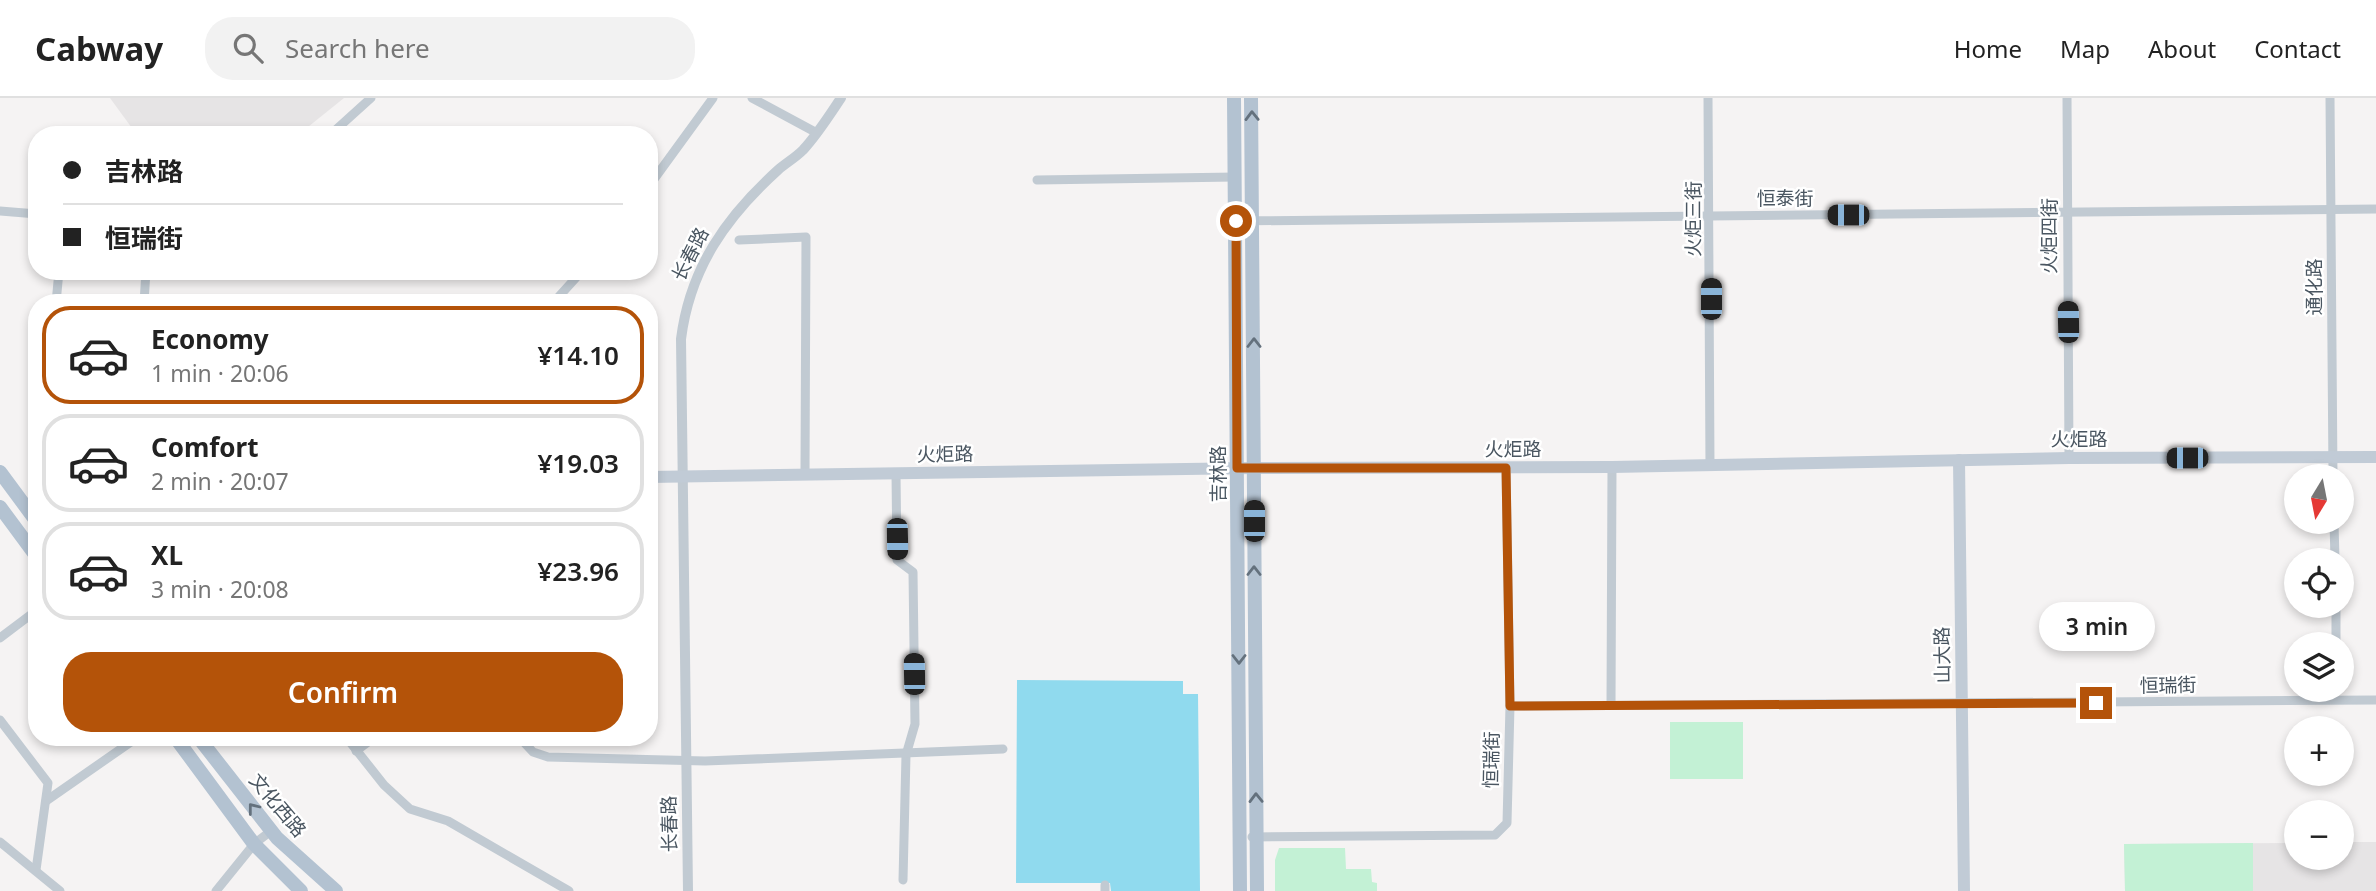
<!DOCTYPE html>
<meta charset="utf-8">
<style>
:root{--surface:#fff;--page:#f2f2f2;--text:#222;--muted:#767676;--line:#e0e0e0;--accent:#b45309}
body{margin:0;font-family:"Noto Sans","Noto Sans SC",sans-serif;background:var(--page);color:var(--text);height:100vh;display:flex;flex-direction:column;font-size:26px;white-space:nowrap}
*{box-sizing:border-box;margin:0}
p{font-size:23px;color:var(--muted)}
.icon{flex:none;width:38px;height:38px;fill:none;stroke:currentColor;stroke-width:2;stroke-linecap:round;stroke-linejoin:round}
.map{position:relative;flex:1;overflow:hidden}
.panel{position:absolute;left:28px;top:196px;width:630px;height:452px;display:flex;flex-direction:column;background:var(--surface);border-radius:28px;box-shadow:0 4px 10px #0003}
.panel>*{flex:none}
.hud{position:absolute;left:28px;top:28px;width:630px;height:154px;border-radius:28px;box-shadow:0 4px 10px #0003;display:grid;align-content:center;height:154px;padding:0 35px;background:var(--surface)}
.needle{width:46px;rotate:190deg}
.fabs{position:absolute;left:2284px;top:366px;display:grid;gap:14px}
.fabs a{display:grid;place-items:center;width:70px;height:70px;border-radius:50%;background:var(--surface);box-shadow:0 4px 10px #0003;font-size:35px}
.end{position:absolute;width:32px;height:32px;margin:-16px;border:9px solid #b45309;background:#fff;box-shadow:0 0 0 4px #fff}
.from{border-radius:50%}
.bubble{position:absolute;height:49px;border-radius:24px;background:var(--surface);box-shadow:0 4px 10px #0003;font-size:23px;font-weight:600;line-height:49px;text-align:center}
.car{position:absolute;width:21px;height:42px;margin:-21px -10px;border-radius:9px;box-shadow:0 0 5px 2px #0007;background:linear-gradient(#222 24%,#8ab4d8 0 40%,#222 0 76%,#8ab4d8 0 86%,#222 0)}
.hud b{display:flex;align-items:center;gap:24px;height:66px;font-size:26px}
.hud b+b{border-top:2px solid var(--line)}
.hud i{width:18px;height:18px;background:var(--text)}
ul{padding:12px 0 0;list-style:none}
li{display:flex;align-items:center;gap:21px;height:98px;margin:0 14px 10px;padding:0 21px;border:4px solid var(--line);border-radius:28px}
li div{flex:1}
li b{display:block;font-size:26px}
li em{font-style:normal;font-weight:600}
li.current{border-color:var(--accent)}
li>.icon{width:63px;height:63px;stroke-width:1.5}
.primary-button{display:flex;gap:14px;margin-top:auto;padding:14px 35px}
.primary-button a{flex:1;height:80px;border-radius:28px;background:var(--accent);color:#fff;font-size:28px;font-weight:600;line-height:80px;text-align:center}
header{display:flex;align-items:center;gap:42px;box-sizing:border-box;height:98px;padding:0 35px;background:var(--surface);border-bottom:2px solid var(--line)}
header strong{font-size:33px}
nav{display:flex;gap:38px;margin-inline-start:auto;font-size:24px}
.search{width:490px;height:63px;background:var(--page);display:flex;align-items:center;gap:18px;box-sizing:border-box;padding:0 24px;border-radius:28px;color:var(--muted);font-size:26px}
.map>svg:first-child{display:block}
</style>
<header>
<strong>Cabway</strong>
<div class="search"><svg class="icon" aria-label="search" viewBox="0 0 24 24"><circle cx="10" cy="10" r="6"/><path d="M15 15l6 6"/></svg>Search here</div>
<nav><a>Home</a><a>Map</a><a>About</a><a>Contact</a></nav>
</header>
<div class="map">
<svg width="2376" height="793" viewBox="0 0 2376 793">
<rect width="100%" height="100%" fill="#f5f3f3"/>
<g fill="#e6e4e5">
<path d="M 110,0 L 344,0 L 298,37 L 137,37 Z"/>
<path d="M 2342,744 L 2376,744 L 2376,793 L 2125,793 L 2124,746 L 2296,745 L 2296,760 L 2342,760 Z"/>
</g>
<g fill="#c3f1d5">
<rect x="1670" y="624" width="73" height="57"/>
<path d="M 2253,745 L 2253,793 L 2125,793 L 2124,746 Z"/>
<path d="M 1279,750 L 1345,750 L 1346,771 L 1371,771 L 1372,784 L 1377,785 L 1377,793 L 1275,793 L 1275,762 Z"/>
</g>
<path fill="#90daee" d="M 1017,582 L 1183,583 L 1183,596 L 1198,596 L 1200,793 L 1111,793 L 1110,785 L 1016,785 Z"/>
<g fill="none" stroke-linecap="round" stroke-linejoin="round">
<g stroke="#c1cad2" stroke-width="9">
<path d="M 752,0 L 817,35"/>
<path d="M 1708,0 L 1710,368"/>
<path d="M 2067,0 L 2069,360"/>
<path d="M 2330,0 L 2333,378"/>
<path d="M 330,37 L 371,0"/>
<path d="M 1037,82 L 1235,79"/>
<path d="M 649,88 L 713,0"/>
<path d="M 0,113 L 37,116"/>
<path d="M 1236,123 L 2376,111"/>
<path d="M 739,142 L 806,139 L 805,377"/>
<path d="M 56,205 L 59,173"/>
<path d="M 144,205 L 146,173"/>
<path d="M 553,205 L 582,173"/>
<path d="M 1506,370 L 1510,608"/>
<path d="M 896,376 L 897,462 L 913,474 L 915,626 L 906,657 L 903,782"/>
<path d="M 2334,424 L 2335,462"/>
<path d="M 2336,508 L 2336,546"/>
<path d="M 0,540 L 37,512"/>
<path d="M 1611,607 L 1612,369"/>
<path d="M 0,622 L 48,685 L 36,772"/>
<path d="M 346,639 L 384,687 L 410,711 L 448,723 L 569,793"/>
<path d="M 519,639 L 533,654 L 548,659 L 705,663 L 1003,651"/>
<path d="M 356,653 L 375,639"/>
<path d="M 46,703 L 138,639"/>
<path d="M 1252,739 L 1495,737 L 1507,725 L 1510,608 L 2376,602"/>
<path d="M 0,744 L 60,793"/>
<path d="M 216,793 L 254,746 L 271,733"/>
<path d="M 1105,793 L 1105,787"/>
</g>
<path stroke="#c1cad2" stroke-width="10" d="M 688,793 L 681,241 C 690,170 726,119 778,72 C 786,65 795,60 803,52 C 817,37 829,18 841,0"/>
<g stroke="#c1cbd6" stroke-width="12">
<path d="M 1959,362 L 1964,793"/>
<path d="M 649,379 L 1254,370 L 1612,369 L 2069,360 L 2376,359"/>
</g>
<g stroke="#b3c2d1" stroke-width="14">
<path d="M 1234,0 L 1240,793"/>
<path d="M 1251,0 L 1257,793"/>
<path d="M 0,374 L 37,424"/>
<path d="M 0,409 L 37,459"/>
<path d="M 175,639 L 254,746 L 301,793"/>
<path d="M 198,639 L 277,740 L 336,793"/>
</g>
</g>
<defs><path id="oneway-chevron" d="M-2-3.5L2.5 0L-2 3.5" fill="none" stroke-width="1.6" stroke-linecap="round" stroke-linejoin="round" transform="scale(1.75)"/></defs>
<g stroke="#64717d">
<use href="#oneway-chevron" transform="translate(1252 18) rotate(-91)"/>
<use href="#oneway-chevron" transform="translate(1254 245) rotate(-90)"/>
<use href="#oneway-chevron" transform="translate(1254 473) rotate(-90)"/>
<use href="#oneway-chevron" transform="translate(1239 561) rotate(90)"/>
<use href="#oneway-chevron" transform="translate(1256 700) rotate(-91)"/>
<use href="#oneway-chevron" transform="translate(253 710) rotate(-128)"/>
</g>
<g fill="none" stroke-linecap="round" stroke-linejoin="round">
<path stroke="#b45309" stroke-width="9" d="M 1236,123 L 1237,370 L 1506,370 L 1510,608 L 2096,605"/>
</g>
<g text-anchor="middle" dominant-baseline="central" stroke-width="5" stroke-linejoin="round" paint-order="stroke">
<g font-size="19" fill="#4a5661" stroke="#fff">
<text x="1785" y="100">恒泰街</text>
<text transform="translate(1693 121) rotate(-90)">火炬三街</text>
<text transform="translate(2049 138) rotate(-90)">火炬四街</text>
<text transform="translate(690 156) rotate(-63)">长春路</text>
<text transform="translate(2314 189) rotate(-90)">通化路</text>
<text x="2079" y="341">火炬路</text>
<text x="1513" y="351">火炬路</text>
<text transform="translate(945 356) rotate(-1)">火炬路</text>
<text transform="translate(1218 376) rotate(-90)">吉林路</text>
<text transform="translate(1942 557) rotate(-91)">山大路</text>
<text transform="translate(2168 587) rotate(-1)">恒瑞街</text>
<text transform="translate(1491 662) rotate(-89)">恒瑞街</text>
<text transform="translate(278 707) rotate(50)">文化西路</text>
<text transform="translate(669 726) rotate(-91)">长春路</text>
</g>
</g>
</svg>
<div class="fabs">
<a><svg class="needle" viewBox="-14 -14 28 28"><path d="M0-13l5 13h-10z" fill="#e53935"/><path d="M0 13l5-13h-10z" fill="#767676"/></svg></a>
<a><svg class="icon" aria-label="locate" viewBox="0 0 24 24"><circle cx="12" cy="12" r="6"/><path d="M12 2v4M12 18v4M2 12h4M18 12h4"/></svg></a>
<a><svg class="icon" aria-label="layers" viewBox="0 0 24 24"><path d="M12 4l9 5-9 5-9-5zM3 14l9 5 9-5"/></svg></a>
<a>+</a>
<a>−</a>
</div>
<i class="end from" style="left:1236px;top:123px"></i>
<i class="end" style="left:2096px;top:605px"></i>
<div class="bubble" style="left:2039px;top:504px;width:116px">3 min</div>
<i class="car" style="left:1848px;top:117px;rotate:270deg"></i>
<i class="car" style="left:1711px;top:201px;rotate:0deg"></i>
<i class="car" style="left:2068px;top:224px;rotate:359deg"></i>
<i class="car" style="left:2187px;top:360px;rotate:270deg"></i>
<i class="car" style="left:1254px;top:423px;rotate:0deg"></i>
<i class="car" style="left:897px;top:441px;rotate:179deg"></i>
<i class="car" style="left:914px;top:576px;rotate:359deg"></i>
<div class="hud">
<b><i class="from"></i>吉林路</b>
<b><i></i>恒瑞街</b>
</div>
<section class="panel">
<ul>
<li class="current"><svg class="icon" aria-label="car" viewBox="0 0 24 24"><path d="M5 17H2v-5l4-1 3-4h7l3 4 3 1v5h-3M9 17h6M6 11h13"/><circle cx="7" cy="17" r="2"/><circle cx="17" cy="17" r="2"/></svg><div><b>Economy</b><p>1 min · 20:06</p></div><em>¥14.10</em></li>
<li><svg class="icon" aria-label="car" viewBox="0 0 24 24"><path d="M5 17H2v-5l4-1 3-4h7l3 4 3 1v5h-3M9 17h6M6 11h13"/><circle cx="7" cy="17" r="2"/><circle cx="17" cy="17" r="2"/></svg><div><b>Comfort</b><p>2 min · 20:07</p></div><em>¥19.03</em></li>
<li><svg class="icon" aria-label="car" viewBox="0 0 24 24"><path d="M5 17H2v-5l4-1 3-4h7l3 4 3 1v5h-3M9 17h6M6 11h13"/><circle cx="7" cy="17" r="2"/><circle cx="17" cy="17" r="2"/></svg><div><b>XL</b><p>3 min · 20:08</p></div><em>¥23.96</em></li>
</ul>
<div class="primary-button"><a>Confirm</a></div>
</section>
</div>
